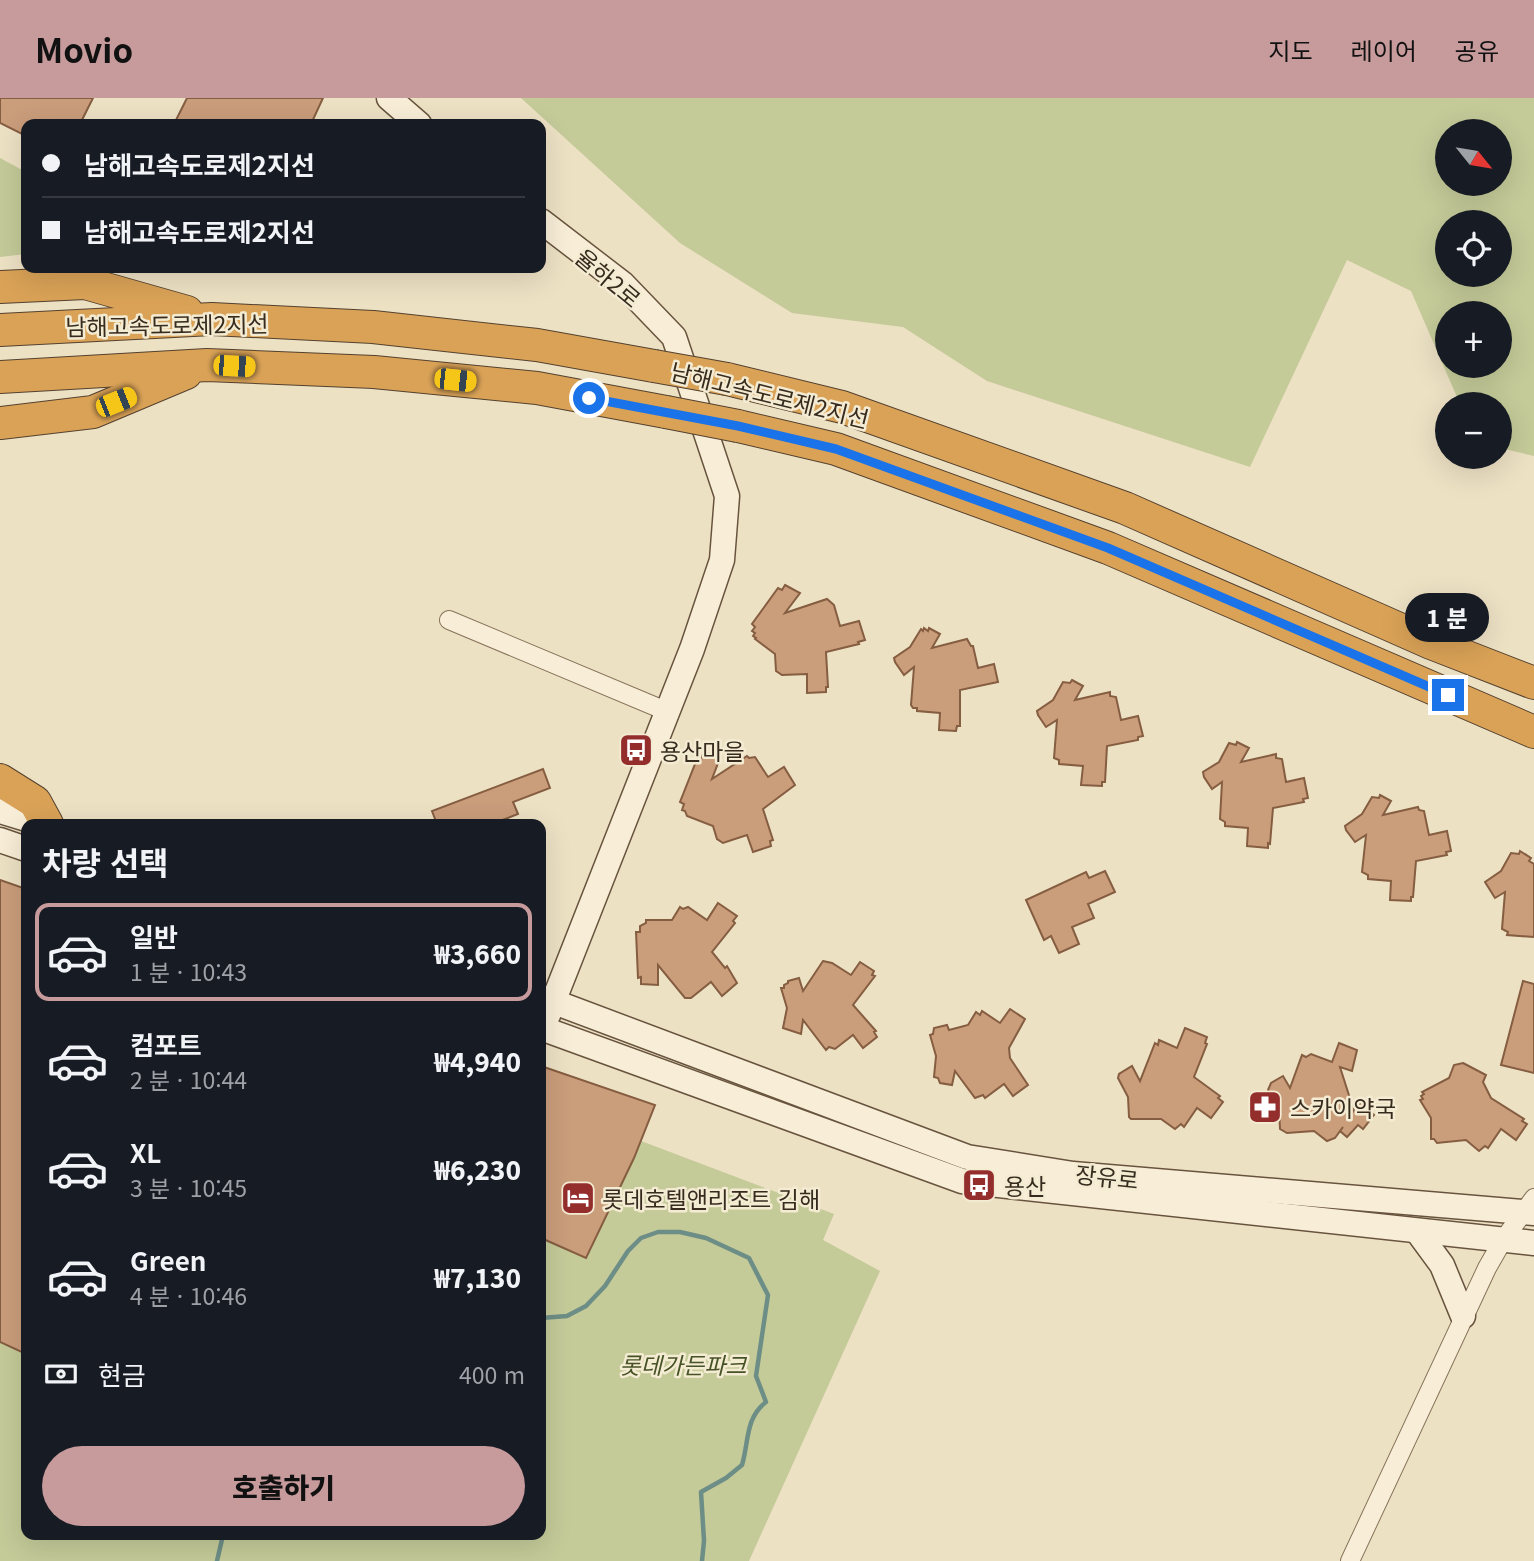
<!DOCTYPE html>
<html lang="ko">
<meta charset="utf-8">
<style>
:root{--surface:#171b24;--page:#242831;--text:#f1f3f6;--muted:#9ea1a6;--line:#363941;--accent:#c79a9c}
body{margin:0;font-family:Georgia,"Noto Sans KR",serif;background:var(--page);color:var(--text);height:100vh;display:flex;flex-direction:column;font-size:26px;white-space:nowrap}
*{box-sizing:border-box;margin:0}
p{font-size:23px;color:var(--muted)}
.icon{flex:none;width:38px;height:38px;fill:none;stroke:currentColor;stroke-width:2;stroke-linecap:round;stroke-linejoin:round}
.map{position:relative;flex:1;overflow:hidden}
.sheet{position:absolute;left:21px;top:721px;width:525px;height:721px;display:flex;flex-direction:column;background:var(--surface);border-radius:14px;box-shadow:0 7px 28px #0002}
.sheet>*{flex:none}
.banner{position:absolute;left:21px;top:21px;width:525px;height:154px;border-radius:14px;box-shadow:0 7px 28px #0002;display:grid;align-content:center;height:154px;padding:0 21px;background:var(--surface)}
.needle{width:46px;rotate:120deg}
.tools{position:absolute;left:1435px;top:21px;display:grid;gap:14px}
.tools a{display:grid;place-items:center;width:77px;height:77px;border-radius:50%;background:var(--surface);box-shadow:0 7px 28px #0002;font-size:35px}
.end{position:absolute;width:32px;height:32px;margin:-16px;border:9px solid #1a73e8;background:#fff;box-shadow:0 0 0 4px #fff}
.from{border-radius:50%}
.bubble{position:absolute;height:49px;border-radius:24px;background:var(--surface);box-shadow:0 7px 28px #0002;font-size:23px;font-weight:800;line-height:49px;text-align:center}
.car{position:absolute;width:21px;height:42px;margin:-21px -10px;border-radius:9px;box-shadow:0 0 5px 2px #0007;background:linear-gradient(#f5c518 24%,#345 0 40%,#f5c518 0 76%,#345 0 86%,#f5c518 0)}
.banner b{display:flex;align-items:center;gap:24px;height:66px;font-size:26px}
.banner b+b{border-top:2px solid var(--line)}
.banner i{width:18px;height:18px;background:var(--text)}
ul{padding:0;list-style:none}
li{display:flex;align-items:center;gap:21px;height:98px;margin:0 14px 10px;padding:0 7px;border:4px solid transparent;border-radius:14px}
li div{flex:1}
li b{display:block;font-size:26px}
li em{font-style:normal;font-weight:800}
li.on{border-color:var(--accent)}
li>.icon{width:63px;height:63px;stroke-width:1.5}
h2{padding:0 21px;font-size:32px;line-height:84px}
.pay{display:flex;align-items:center;gap:18px;height:77px;padding:0 21px;font-size:26px}
.pay p{margin-inline-start:auto}
.primary-button{display:flex;gap:14px;margin-top:auto;padding:14px 21px}
.primary-button a{flex:1;height:80px;border-radius:42px;background:var(--accent);color:#111;font-size:28px;font-weight:800;line-height:80px;text-align:center}
header{display:flex;align-items:center;gap:42px;box-sizing:border-box;height:98px;padding:0 35px;background:var(--accent);color:#111}
header strong{font-size:33px}
nav{display:flex;gap:38px;margin-inline-start:auto;font-size:24px}
.map>svg:first-child{display:block}
</style>
<header>
<strong>Movio</strong>
<nav><a>지도</a><a>레이어</a><a>공유</a></nav>
</header>
<div class="map">
<svg width="1534" height="1463" viewBox="0 0 1534 1463">
<rect width="100%" height="100%" fill="#ede1c4"/>
<g fill="#c4ca98" fill-rule="evenodd">
<path d="M 521,0 L 1534,0 L 1534,358 L 1500,350 L 1500,306 L 1460,306 L 1411,193 L 1347,162 L 1250,369 L 987,283 L 903,229 L 792,215 L 680,145 ZM 1447,33 L 1500,33 L 1500,86 L 1447,86 ZM 1447,124 L 1500,124 L 1500,177 L 1447,177 ZM 1447,215 L 1500,215 L 1500,268 L 1447,268 Z"/>
<path d="M 0,60 L 26,74 L 26,156 L 0,159 Z"/>
<path d="M 641,1043 L 834,1116 L 823,1142 L 880,1173 L 749,1463 L 0,1463 L 0,1244 L 26,1256 L 26,1437 L 541,1437 L 541,1140 L 587,1159 Z"/>
</g>
<g fill="none" stroke-linecap="round" stroke-linejoin="round">
<g stroke="#6d8e86" stroke-width="4.5">
<path d="M 541,1220 L 567,1218 L 586,1208 L 605,1188 L 628,1153 L 641,1140 L 658,1134 L 680,1134 L 706,1140 L 749,1160 L 768,1197 L 756,1278 L 766,1304 C 745,1320 749,1344 742,1367 L 726,1380 L 701,1394 L 704,1443 L 702,1463"/>
<path d="M 217,1463 L 223,1437"/>
</g>
</g>
<g fill="#ca9d7b" stroke="#855d41" stroke-width="2">
<path d="M 0,0 L 93,0 L 80,26 L 26,26 L 26,38 L 0,25 Z"/>
<path d="M 187,0 L 323,0 L 311,26 L 174,26 Z"/>
<path d="M 785,487 L 800,495 L 785,515 L 827,501 L 834,507 L 840,528 L 859,523 L 865,542 L 858,544 L 859,546 L 826,554 L 828,589 L 826,589 L 826,594 L 807,595 L 807,576 L 782,577 L 776,573 L 775,556 L 755,541 L 756,540 L 753,538 L 755,535 L 752,533 L 755,529 L 752,526 L 778,490 L 782,492 Z"/>
<path d="M 924,530 L 928,533 L 929,530 L 940,536 L 932,550 L 967,541 L 971,548 L 973,548 L 978,570 L 994,566 L 998,584 L 960,592 L 960,628 L 957,628 L 956,633 L 939,632 L 940,615 L 917,613 L 917,610 L 913,610 L 911,607 L 914,569 L 904,577 L 895,564 L 894,560 L 910,549 L 921,531 L 923,533 Z"/>
<path d="M 1072,582 L 1083,588 L 1075,602 L 1110,594 L 1110,598 L 1116,599 L 1121,622 L 1138,618 L 1143,638 L 1138,639 L 1138,642 L 1107,648 L 1105,684 L 1102,684 L 1102,688 L 1081,687 L 1083,668 L 1059,666 L 1059,662 L 1054,660 L 1057,622 L 1046,629 L 1038,617 L 1037,613 L 1053,602 L 1063,584 L 1070,585 Z"/>
<path d="M 1237,644 L 1249,650 L 1241,664 L 1276,656 L 1276,660 L 1282,661 L 1286,684 L 1304,680 L 1308,700 L 1303,701 L 1304,704 L 1273,710 L 1270,746 L 1268,745 L 1268,750 L 1247,748 L 1248,730 L 1225,728 L 1225,724 L 1220,721 L 1222,684 L 1212,691 L 1204,679 L 1203,674 L 1219,664 L 1229,645 L 1236,647 Z"/>
<path d="M 707,655 L 720,660 L 712,681 L 747,658 L 749,660 L 755,659 L 768,679 L 784,669 L 795,687 L 763,711 L 773,742 L 770,743 L 771,748 L 753,754 L 747,737 L 723,745 L 717,741 L 713,728 L 687,718 L 685,713 L 682,712 L 684,706 L 680,704 L 697,661 L 701,662 L 703,656 L 706,657 Z"/>
<path d="M 543,671 L 550,690 L 513,704 L 518,716 L 492,726 L 437,726 L 432,713 Z"/>
<path d="M 1380,697 L 1391,703 L 1383,717 L 1418,709 L 1419,712 L 1424,713 L 1429,737 L 1447,733 L 1451,753 L 1446,754 L 1447,757 L 1416,763 L 1413,799 L 1411,799 L 1411,803 L 1390,802 L 1391,783 L 1368,781 L 1368,777 L 1362,774 L 1366,737 L 1355,744 L 1346,732 L 1345,728 L 1362,716 L 1372,699 L 1379,700 Z"/>
<path d="M 1520,753 L 1531,760 L 1529,763 L 1534,766 L 1534,839 L 1507,837 L 1508,834 L 1502,831 L 1505,794 L 1495,800 L 1485,784 L 1501,773 L 1511,755 L 1519,756 Z"/>
<path d="M 1105,773 L 1115,794 L 1088,806 L 1094,820 L 1072,829 L 1079,846 L 1059,855 L 1051,838 L 1044,842 L 1026,802 L 1086,774 L 1089,780 Z"/>
<path d="M 0,782 L 26,791 L 26,1256 L 0,1244 Z"/>
<path d="M 718,805 L 737,818 L 733,823 L 735,825 L 712,854 L 725,870 L 727,868 L 737,885 L 722,898 L 711,884 L 691,900 L 685,900 L 658,867 L 658,887 L 641,886 L 641,879 L 638,880 L 636,834 L 640,834 L 640,828 L 646,825 L 646,822 L 672,822 L 680,809 L 683,811 L 688,809 L 707,822 Z"/>
<path d="M 823,863 L 832,865 L 851,877 L 860,864 L 874,873 L 872,877 L 875,878 L 853,907 L 876,933 L 874,934 L 877,939 L 863,950 L 853,937 L 835,951 L 829,949 L 826,952 L 803,922 L 801,936 L 783,930 L 787,910 L 781,890 L 784,890 L 784,887 L 788,885 L 788,883 L 799,880 L 803,893 Z"/>
<path d="M 1523,883 L 1534,886 L 1534,975 L 1501,967 Z"/>
<path d="M 1010,911 L 1025,921 L 1009,950 L 1010,960 L 1028,987 L 1013,998 L 1004,986 L 985,1000 L 983,997 L 975,1000 L 955,973 L 952,987 L 940,985 L 938,980 L 934,979 L 936,958 L 930,937 L 933,936 L 934,930 L 947,927 L 949,932 L 968,927 L 976,914 L 980,917 L 982,913 L 1000,925 Z"/>
<path d="M 1185,930 L 1207,939 L 1205,945 L 1207,946 L 1194,979 L 1220,998 L 1218,1000 L 1223,1004 L 1211,1020 L 1197,1010 L 1184,1029 L 1181,1026 L 1175,1031 L 1161,1021 L 1131,1021 L 1129,1019 L 1128,999 L 1118,980 L 1119,976 L 1132,968 L 1140,983 L 1155,945 L 1158,947 L 1159,942 L 1177,950 Z"/>
<path d="M 1339,945 L 1357,952 L 1352,973 L 1340,969 L 1354,1013 L 1361,1004 L 1371,1011 L 1369,1013 L 1374,1017 L 1363,1031 L 1358,1027 L 1347,1039 L 1340,1033 L 1343,1029 L 1335,1040 L 1327,1043 L 1314,1033 L 1287,1035 L 1280,1031 L 1279,1011 L 1268,992 L 1271,985 L 1283,978 L 1290,990 L 1302,957 L 1306,959 L 1311,956 L 1332,964 Z"/>
<path d="M 1463,965 L 1486,977 L 1483,984 L 1491,1000 L 1524,1021 L 1522,1023 L 1527,1026 L 1516,1042 L 1501,1031 L 1488,1050 L 1485,1048 L 1479,1053 L 1466,1042 L 1437,1045 L 1434,1041 L 1431,1041 L 1431,1020 L 1420,1002 L 1423,1001 L 1421,998 L 1424,996 L 1422,994 L 1449,980 L 1454,967 Z"/>
<path d="M 541,968 L 655,1007 L 634,1060 L 586,1160 L 541,1140 Z"/>
</g>
<g fill="none" stroke-linecap="round" stroke-linejoin="round">
<g stroke="#87735b" stroke-width="20">
<g id="street">
<path d="M 449,522 L 666,613"/>
<path d="M 1350,1463 L 1487,1170 L 1503,1142 L 1534,1100"/>
</g>
</g>
<g stroke="#68543e" stroke-width="27">
<g id="secondary">
<path d="M 389,0 L 419,26"/>
<path d="M 541,123 L 623,186 L 674,239 L 727,398 L 722,462 L 692,551 L 548,917"/>
<path d="M 0,713 L 43,726"/>
<path d="M 0,742 L 26,751"/>
<path d="M 541,899 L 967,1059 L 1073,1076 L 1534,1115"/>
<path d="M 541,930 L 962,1083 L 1534,1145"/>
<path d="M 1417,1133 L 1442,1167 L 1463,1218"/>
</g>
</g>
<g stroke="#54412f" stroke-width="34">
<g id="highway">
<path d="M 0,189 L 85,185 L 187,214"/>
<path d="M 0,232 L 212,221 L 373,229 L 537,247 L 654,268"/>
<path d="M 0,279 L 207,267 L 374,274 L 537,290 L 666,314"/>
<path d="M 727,281 L 842,309 L 1125,410 L 1431,545 L 1534,585"/>
<path d="M 0,325 L 93,314 L 186,275"/>
<path d="M 738,328 L 836,351 L 1108,450 L 1534,634"/>
<path d="M 0,682 L 35,704 L 47,726"/>
</g>
</g>
<use href="#street" stroke="#f8eed7" stroke-width="18"/>
<use href="#secondary" stroke="#f8eed7" stroke-width="24"/>
<use href="#highway" stroke="#d9a257" stroke-width="32"/>
<g stroke="#54412f" stroke-width="34" stroke-linecap="butt">
<g id="highway-bridge">
<path d="M 654,268 L 727,281"/>
<path d="M 666,314 L 738,328"/>
</g>
</g>
<use href="#highway-bridge" stroke="#d9a257" stroke-width="32"/>
</g>
<g fill="none" stroke-linecap="round" stroke-linejoin="round">
<path stroke="#1a73e8" stroke-width="9" d="M 589,300 L 738,328 L 836,351 L 1108,450 L 1448,597"/>
</g>
<defs>
<g id="bus-square" transform="scale(1.75)"><rect x="-9" y="-9" width="18" height="18" rx="4" fill="#942e2d" stroke="#f4ebd3"/><path d="M-5-6H5V4H4V6H2V4H-2V6H-4V4H-5ZM-3.5-4V0h7V-4ZM-3.5 1.2v1.5H-2V1.2ZM2 1.2v1.5H3.5V1.2Z" fill="#fff"/></g>
<g id="pharmacy-square" transform="scale(1.75)"><rect x="-9" y="-9" width="18" height="18" rx="4" fill="#942e2d" stroke="#f4ebd3"/><path d="M-2-6h4v4h4v4h-4v4h-4v-4h-4v-4h4Z" fill="#fff"/></g>
<g id="hotel-square" transform="scale(1.75)"><rect x="-9" y="-9" width="18" height="18" rx="4" fill="#942e2d" stroke="#f4ebd3"/><path d="M-6-4.5h1.5V1H6V5H4.5V3h-9V5H-6ZM-4 0a1.8 1.8 0 1 1 3.6 0ZM.5 0V-2.5h3Q6-2.5 6 0Z" fill="#fff"/></g>
</defs>
<g fill-rule="evenodd">
<use href="#bus-square" x="636" y="652"/>
<use href="#pharmacy-square" x="1265" y="1009"/>
<use href="#bus-square" x="979" y="1087"/>
<use href="#hotel-square" x="578" y="1100"/>
</g>
<g text-anchor="middle" dominant-baseline="central" stroke-width="5" stroke-linejoin="round" paint-order="stroke">
<g font-size="23" fill="#372b1e" stroke="#f4ebd3">
<text transform="translate(609 179) rotate(40)">율하2로</text>
<text transform="translate(167 226) rotate(-1)">남해고속도로제2지선</text>
<text transform="translate(770 296) rotate(14)">남해고속도로제2지선</text>
<text transform="translate(1107 1078) rotate(6)">장유로</text>
</g>
<g font-size="23" fill="#372b1e" stroke="#f4ebd3" text-anchor="start">
<text x="660" y="652">용산마을</text>
<text x="1290" y="1009">스카이약국</text>
<text x="1004" y="1087">용산</text>
<text x="602" y="1100">롯데호텔앤리조트 김해</text>
</g>
<g font-size="23" font-style="italic" fill="#475326" stroke="#f4ebd3">
<text x="683" y="1266">롯데가든파크</text>
</g>
</g>
</svg>
<div class="tools">
<a><svg class="needle" viewBox="-14 -14 28 28"><path d="M0-13l5 13h-10z" fill="#e53935"/><path d="M0 13l5-13h-10z" fill="#9ea1a6"/></svg></a>
<a><svg class="icon" aria-label="locate" viewBox="0 0 24 24"><circle cx="12" cy="12" r="6"/><path d="M12 2v4M12 18v4M2 12h4M18 12h4"/></svg></a>
<a>+</a>
<a>−</a>
</div>
<i class="end from" style="left:589px;top:300px"></i>
<i class="end" style="left:1448px;top:597px"></i>
<div class="bubble" style="left:1405px;top:495px;width:84px">1 분</div>
<i class="car" style="left:234px;top:268px;rotate:93deg"></i>
<i class="car" style="left:455px;top:282px;rotate:96deg"></i>
<i class="car" style="left:116px;top:304px;rotate:68deg"></i>
<div class="banner">
<b><i class="from"></i>남해고속도로제2지선</b>
<b><i></i>남해고속도로제2지선</b>
</div>
<section class="sheet">
<h2>차량 선택</h2>
<ul>
<li class="on"><svg class="icon" aria-label="car" viewBox="0 0 24 24"><path d="M5 17H2v-5l4-1 3-4h7l3 4 3 1v5h-3M9 17h6M6 11h13"/><circle cx="7" cy="17" r="2"/><circle cx="17" cy="17" r="2"/></svg><div><b>일반</b><p>1 분 · 10:43</p></div><em>₩3,660</em></li>
<li><svg class="icon" aria-label="car" viewBox="0 0 24 24"><path d="M5 17H2v-5l4-1 3-4h7l3 4 3 1v5h-3M9 17h6M6 11h13"/><circle cx="7" cy="17" r="2"/><circle cx="17" cy="17" r="2"/></svg><div><b>컴포트</b><p>2 분 · 10:44</p></div><em>₩4,940</em></li>
<li><svg class="icon" aria-label="car" viewBox="0 0 24 24"><path d="M5 17H2v-5l4-1 3-4h7l3 4 3 1v5h-3M9 17h6M6 11h13"/><circle cx="7" cy="17" r="2"/><circle cx="17" cy="17" r="2"/></svg><div><b>XL</b><p>3 분 · 10:45</p></div><em>₩6,230</em></li>
<li><svg class="icon" aria-label="car" viewBox="0 0 24 24"><path d="M5 17H2v-5l4-1 3-4h7l3 4 3 1v5h-3M9 17h6M6 11h13"/><circle cx="7" cy="17" r="2"/><circle cx="17" cy="17" r="2"/></svg><div><b>Green</b><p>4 분 · 10:46</p></div><em>₩7,130</em></li>
</ul>
<div class="pay"><svg class="icon" aria-label="cash" viewBox="0 0 24 24"><path d="M3 7h18v10H3z"/><circle cx="12" cy="12" r="2"/></svg>현금<p>400 m</p></div>
<div class="primary-button"><a>호출하기</a></div>
</section>
</div>
